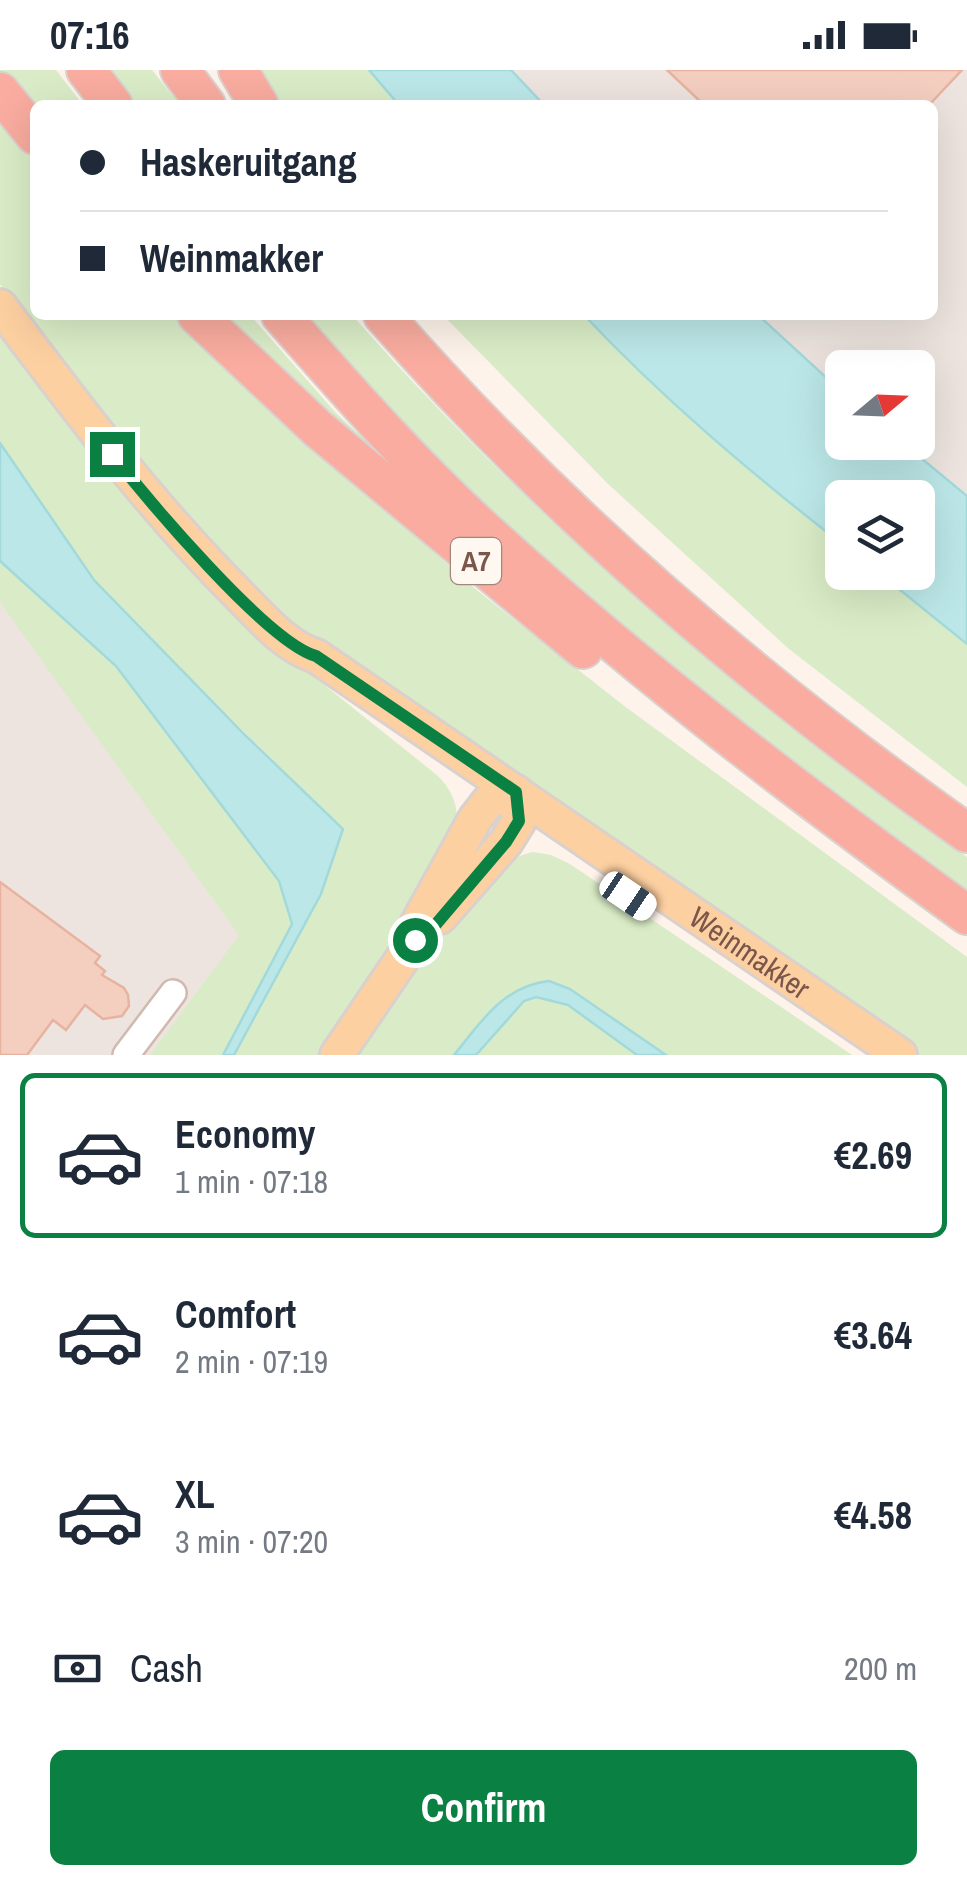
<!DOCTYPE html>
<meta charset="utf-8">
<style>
:root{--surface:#fff;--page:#f6f6f7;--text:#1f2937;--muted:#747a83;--line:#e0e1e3;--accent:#0b8043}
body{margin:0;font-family:"Archivo Narrow",sans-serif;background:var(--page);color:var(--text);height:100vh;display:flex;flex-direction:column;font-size:38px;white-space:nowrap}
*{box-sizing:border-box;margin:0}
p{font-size:32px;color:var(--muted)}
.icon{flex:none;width:55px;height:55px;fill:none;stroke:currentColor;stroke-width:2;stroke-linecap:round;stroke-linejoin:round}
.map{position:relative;height:985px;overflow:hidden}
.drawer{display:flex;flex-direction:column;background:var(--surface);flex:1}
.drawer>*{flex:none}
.hud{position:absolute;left:30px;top:30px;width:908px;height:220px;border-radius:15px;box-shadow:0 10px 40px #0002;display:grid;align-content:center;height:220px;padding:0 50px;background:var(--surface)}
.needle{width:65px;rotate:71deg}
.buttons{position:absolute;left:825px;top:280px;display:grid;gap:20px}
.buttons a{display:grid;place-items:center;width:110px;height:110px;border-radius:15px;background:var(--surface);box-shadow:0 10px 40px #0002;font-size:50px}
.end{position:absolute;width:45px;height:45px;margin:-22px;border:12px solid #0b8043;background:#fff;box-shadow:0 0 0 5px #fff}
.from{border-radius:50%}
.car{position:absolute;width:30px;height:60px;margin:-30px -15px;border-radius:12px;box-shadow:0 0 8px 2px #0007;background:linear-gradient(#fff 24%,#345 0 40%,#fff 0 76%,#345 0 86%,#fff 0)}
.hud b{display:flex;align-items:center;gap:35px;height:95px;font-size:38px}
.hud b+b{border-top:2px solid var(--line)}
.hud i{width:25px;height:25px;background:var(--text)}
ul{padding:18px 0 0;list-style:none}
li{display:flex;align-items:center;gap:30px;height:165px;margin:0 20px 15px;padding:0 30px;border:5px solid transparent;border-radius:15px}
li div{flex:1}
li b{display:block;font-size:38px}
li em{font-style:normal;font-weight:700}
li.on{border-color:var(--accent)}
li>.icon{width:90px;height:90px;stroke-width:1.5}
.pay{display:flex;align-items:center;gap:25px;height:110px;padding:0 50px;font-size:38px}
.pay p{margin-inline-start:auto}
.primary-button{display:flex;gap:20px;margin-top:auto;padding:20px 50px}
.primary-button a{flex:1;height:115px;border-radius:15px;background:var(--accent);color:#fff;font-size:40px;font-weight:700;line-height:115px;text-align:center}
.status{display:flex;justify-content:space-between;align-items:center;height:70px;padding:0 50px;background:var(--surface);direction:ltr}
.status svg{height:28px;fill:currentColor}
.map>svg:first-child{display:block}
</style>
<div class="status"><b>07:16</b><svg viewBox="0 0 49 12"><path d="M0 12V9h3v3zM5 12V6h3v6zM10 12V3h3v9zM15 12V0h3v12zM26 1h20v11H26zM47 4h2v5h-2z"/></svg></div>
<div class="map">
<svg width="967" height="985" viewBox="0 0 967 985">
<rect width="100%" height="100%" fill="#fdf3ea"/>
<g fill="#ede4df" fill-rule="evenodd">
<path d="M 462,0 L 967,0 L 967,525 L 918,428 L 863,427 L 670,245 L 932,245 L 932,35 L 491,35 ZM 842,298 L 918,298 L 918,372 L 842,372 Z"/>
<path d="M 0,533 L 240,864 L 602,985 L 0,985 Z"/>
</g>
<g fill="#daecc7">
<path d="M 0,0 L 56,0 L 83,35 L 35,35 L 35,49 L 0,6 Z"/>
<path d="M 109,0 L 152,0 L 180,35 L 137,35 Z"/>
<path d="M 254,0 L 369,0 L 399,35 L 279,35 Z"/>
<path d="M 0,34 L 35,77 L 35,245 L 172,245 L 283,350 L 478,521 L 623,635 L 967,887 L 967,985 L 909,985 L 321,579 L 251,519 L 135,391 L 0,214 Z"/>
<path d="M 203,245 L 250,245 L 336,343 L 482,477 Z"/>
<path d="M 306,245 L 352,245 C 466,374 592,494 725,603 C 803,668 886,726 967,787 L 967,820 L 758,667 L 578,525 L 445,397 Z"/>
<path d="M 443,245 L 584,245 L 765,414 L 842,474 L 842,502 L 879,503 L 967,574 L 967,717 L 789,579 L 608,414 Z"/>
<path d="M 0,258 C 52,327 101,401 160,465 C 244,556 342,628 438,706 C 449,717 457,731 457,748 C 454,797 353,940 321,985 L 234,985 L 321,824 L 343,759 L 136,556 L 94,510 L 49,447 L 0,373 Z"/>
<path d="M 0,491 L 116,596 L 279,811 L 292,853 L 223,985 L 150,985 L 239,865 L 0,533 Z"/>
<path d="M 533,782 L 551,785 L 570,794 L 852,985 L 666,985 L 570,919 L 549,911 L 503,928 L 454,985 L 352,985 C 389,931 468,794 533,782 Z"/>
<path d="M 536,927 L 567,935 L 637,985 L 476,985 L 524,931 Z"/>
</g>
<g fill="#bce7e8" stroke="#a2d9db" stroke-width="2.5">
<path d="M 369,0 L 511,0 L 544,35 L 399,35 Z"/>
<path d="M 584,245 L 758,245 L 842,322 L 842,372 L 903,373 L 967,426 L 967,574 L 879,503 L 918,502 L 918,428 L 842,428 L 842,474 C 751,403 663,329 584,245 Z"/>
<path d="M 0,373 L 94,510 L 245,665 L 343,759 L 321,824 L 234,985 L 223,985 L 292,854 L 279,811 L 116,596 L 0,491 Z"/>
<path d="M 549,911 L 570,919 L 666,985 L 637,985 L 568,935 L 536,927 L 524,931 L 476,985 L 454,985 C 481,952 503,916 549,911 Z"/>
</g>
<g fill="#f4cfc0" stroke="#e7b2a0" stroke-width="2.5">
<path d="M 667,0 L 962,0 L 929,35 L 704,35 Z"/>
<path d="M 0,812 L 100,886 L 95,893 L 105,901 L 102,905 L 124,918 L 128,925 L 129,936 L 122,946 L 103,949 L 85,935 L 66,960 L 53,950 L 27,985 L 0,985 Z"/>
</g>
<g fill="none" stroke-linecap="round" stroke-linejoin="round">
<g stroke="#d1b9ae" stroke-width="30">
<path id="minor" d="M 126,985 L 173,923"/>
</g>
<g stroke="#dad0cd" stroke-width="38">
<g id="major">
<path id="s1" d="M 0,236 C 76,337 150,436 239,525 C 261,547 286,577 316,586 L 900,985"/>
<path d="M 440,847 L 506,772 L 519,751 L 516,722"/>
<path d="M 337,985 L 415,870 L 416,856 L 475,749 L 489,731 L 516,722"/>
</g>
</g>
<g stroke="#dad0cd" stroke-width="42">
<g id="highway">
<path d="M 86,0 L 113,35"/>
<path d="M 180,0 L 206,35"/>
<path d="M 238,0 L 259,35"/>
<path d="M 0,22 L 35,65"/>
<path d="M 197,245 L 317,358 L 583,579"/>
<path d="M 281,245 C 349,323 419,402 496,471 C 645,606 805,727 967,845"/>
<path d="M 383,245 C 554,441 755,613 967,763"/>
</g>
</g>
<use href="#minor" stroke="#fff" stroke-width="25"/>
<use href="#major" stroke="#fdd0a1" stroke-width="32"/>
<use href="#highway" stroke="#f9ac9f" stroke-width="38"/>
</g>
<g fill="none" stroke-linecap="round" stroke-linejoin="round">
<path stroke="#0b8043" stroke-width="12" d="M 112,384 C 147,429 267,572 316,586 L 516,722 L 519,751 L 506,772 L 426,866 L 415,870"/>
</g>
<g text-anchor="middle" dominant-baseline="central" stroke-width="8" stroke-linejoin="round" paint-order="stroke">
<rect fill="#fff8f1" stroke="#a2877d" stroke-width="2.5" x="451" y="468" width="50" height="46" rx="8"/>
<g font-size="28" font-weight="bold" fill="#7a564b">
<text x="476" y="491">A7</text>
</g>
<g font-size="30" fill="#7a564b" stroke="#fff8f1">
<text stroke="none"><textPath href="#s1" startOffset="1000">Weinmakker</textPath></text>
</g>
</g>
</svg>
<div class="buttons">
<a><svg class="needle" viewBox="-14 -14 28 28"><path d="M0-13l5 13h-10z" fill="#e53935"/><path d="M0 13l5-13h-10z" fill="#747a83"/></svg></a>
<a><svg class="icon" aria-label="layers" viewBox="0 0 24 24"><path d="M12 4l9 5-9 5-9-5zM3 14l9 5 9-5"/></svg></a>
</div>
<i class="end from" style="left:415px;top:870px"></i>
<i class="end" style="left:112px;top:384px"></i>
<i class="car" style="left:628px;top:826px;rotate:124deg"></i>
<div class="hud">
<b><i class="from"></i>Haskeruitgang</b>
<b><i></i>Weinmakker</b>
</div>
</div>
<section class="drawer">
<ul>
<li class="on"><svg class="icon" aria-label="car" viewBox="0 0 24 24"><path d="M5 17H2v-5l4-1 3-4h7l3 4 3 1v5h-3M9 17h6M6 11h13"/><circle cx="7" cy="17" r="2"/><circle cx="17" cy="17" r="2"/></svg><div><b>Economy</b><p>1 min · 07:18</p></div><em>€2.69</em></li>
<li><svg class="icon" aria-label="car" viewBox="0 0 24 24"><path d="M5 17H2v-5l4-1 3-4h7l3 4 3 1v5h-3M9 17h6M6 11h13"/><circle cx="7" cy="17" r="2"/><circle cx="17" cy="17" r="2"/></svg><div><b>Comfort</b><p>2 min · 07:19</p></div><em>€3.64</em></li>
<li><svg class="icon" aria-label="car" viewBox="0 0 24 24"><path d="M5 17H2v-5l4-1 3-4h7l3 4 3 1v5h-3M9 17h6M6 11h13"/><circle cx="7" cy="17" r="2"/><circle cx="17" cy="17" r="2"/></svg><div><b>XL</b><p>3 min · 07:20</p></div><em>€4.58</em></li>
</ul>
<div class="pay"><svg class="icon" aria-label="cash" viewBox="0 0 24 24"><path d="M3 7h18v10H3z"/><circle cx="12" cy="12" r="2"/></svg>Cash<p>200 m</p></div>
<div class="primary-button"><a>Confirm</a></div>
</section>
